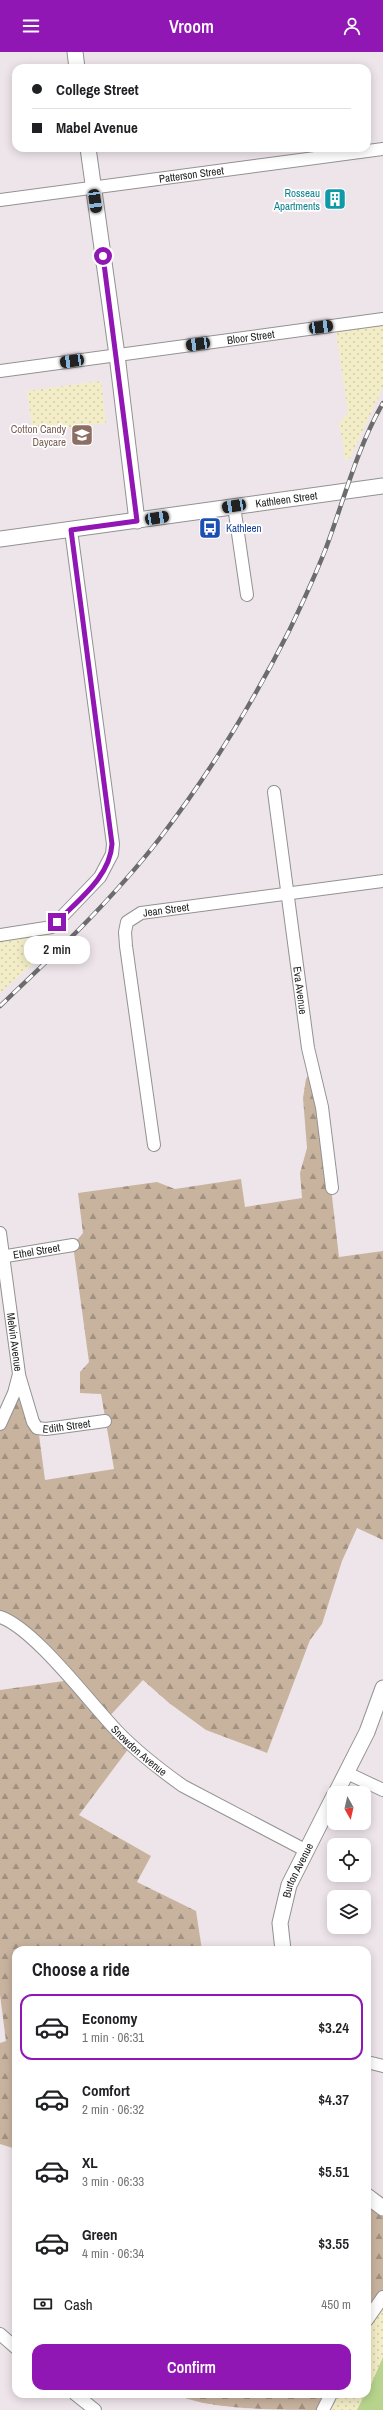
<!DOCTYPE html>
<meta charset="utf-8">
<style>
:root{--surface:#fff;--page:#f2f2f2;--text:#202124;--muted:#757577;--line:#e0e0e0;--accent:#9117b5}
body{margin:0;font-family:"Archivo Narrow",sans-serif;background:var(--page);color:var(--text);height:100vh;display:flex;flex-direction:column;font-size:15px;white-space:nowrap}
*{box-sizing:border-box;margin:0}
p{font-size:13px;color:var(--muted)}
.icon{flex:none;width:22px;height:22px;fill:none;stroke:currentColor;stroke-width:2;stroke-linecap:round;stroke-linejoin:round}
.map{position:relative;flex:1;overflow:hidden}
.details{position:absolute;left:12px;top:1894px;width:359px;height:452px;display:flex;flex-direction:column;background:var(--surface);border-radius:12px;box-shadow:0 2px 10px #0003}
.details>*{flex:none}
.guide{position:absolute;left:12px;top:12px;width:359px;height:88px;border-radius:12px;box-shadow:0 2px 10px #0003;display:grid;align-content:center;height:88px;padding:0 20px;background:var(--surface)}
.needle{width:26px;rotate:172deg}
.controls{position:absolute;left:327px;top:1734px;display:grid;gap:8px}
.controls a{display:grid;place-items:center;width:44px;height:44px;border-radius:8px;background:var(--surface);box-shadow:0 2px 10px #0003;font-size:20px}
.end{position:absolute;width:18px;height:18px;margin:-9px;border:5px solid #9117b5;background:#fff;box-shadow:0 0 0 2px #fff}
.from{border-radius:50%}
.bubble{position:absolute;height:28px;border-radius:12px;background:var(--surface);box-shadow:0 2px 10px #0003;font-size:13px;font-weight:600;line-height:28px;text-align:center}
.car{position:absolute;width:12px;height:24px;margin:-12px -6px;border-radius:5px;box-shadow:0 0 3px 1px #0007;background:linear-gradient(#222 24%,#8ab4d8 0 40%,#222 0 76%,#8ab4d8 0 86%,#222 0)}
.guide b{display:flex;align-items:center;gap:14px;height:38px;font-size:15px}
.guide b+b{border-top:1px solid var(--line)}
.guide i{width:10px;height:10px;background:var(--text)}
ul{padding:0;list-style:none}
li{display:flex;align-items:center;gap:12px;height:66px;margin:0 8px 6px;padding:0 12px;border:2px solid transparent;border-radius:12px}
li div{flex:1}
li b{display:block;font-size:15px}
li em{font-style:normal;font-weight:600}
li.on{border-color:var(--accent)}
li>.icon{width:36px;height:36px;stroke-width:1.5}
h2{padding:0 20px;font-size:18px;line-height:48px}
.pay{display:flex;align-items:center;gap:10px;height:44px;padding:0 20px;font-size:15px}
.pay p{margin-inline-start:auto}
.cta{display:flex;gap:8px;margin-top:auto;padding:8px 20px}
.cta a{flex:1;height:46px;border-radius:12px;background:var(--accent);color:#fff;font-size:16px;font-weight:600;line-height:46px;text-align:center}
header{display:flex;justify-content:space-between;align-items:center;height:52px;padding:0 20px;background:var(--accent);color:#fff;font-size:18px;font-weight:600}
.map>svg:first-child{display:block}
</style>
<header><svg class="icon" aria-label="menu" viewBox="0 0 24 24"><path d="M4 6h16M4 12h16M4 18h16"/></svg>Vroom<svg class="icon" aria-label="person" viewBox="0 0 24 24"><circle cx="12" cy="8" r="4"/><path d="M4 21q1-7 8-7t8 7"/></svg></header>
<div class="map">
<svg width="383" height="2358" viewBox="0 0 383 2358">
<defs>
<pattern id="forest-firs" width="22" height="20" patternUnits="userSpaceOnUse"><rect width="22" height="20" fill="#c8b39f"/><path d="M5 1l3.5 6h-7zM16 11l3.5 6h-7z" fill="#a29181"/></pattern>
<pattern id="park-dots" width="8" height="8" patternUnits="userSpaceOnUse"><rect width="8" height="8" fill="#f3edc7"/><path d="M2 2h.1M6 6h.1" fill="none" stroke="#d0cbaa" stroke-width="1.8" stroke-linecap="round"/></pattern>
</defs>
<rect width="100%" height="100%" fill="#eee5ea"/>
<g fill="url(#forest-firs)">
<path d="M 312,1016 L 331,1136 L 339,1205 L 383,1199 L 383,1488 L 357,1476 L 342,1509 L 322,1572 L 310,1588 L 267,1701 L 206,1678 L 169,1651 L 143,1628 L 107,1667 L 132,1692 L 79,1763 L 151,1804 L 137,1830 L 196,1859 L 202,1898 L 16,1898 L 16,2097 L 0,2092 L 0,1991 L 6,1989 L 0,1943 L 0,1638 L 71,1628 L 0,1564 L 0,1374 L 20,1322 L 38,1375 L 45,1428 L 114,1417 L 101,1342 L 80,1341 L 80,1320 L 89,1310 L 73,1193 L 83,1181 L 78,1141 L 157,1130 L 175,1137 L 241,1127 L 245,1155 L 302,1146 L 300,1121 L 307,1096 L 303,1046 L 306,1027 Z"/>
<path d="M 367,2143 L 383,2155 L 383,2243 L 367,2266 Z"/>
<path d="M 175,2342 L 329,2342 L 322,2358 C 282,2358 207,2358 175,2342 Z"/>
</g>
<g fill="url(#park-dots)">
<path d="M 383,266 L 383,335 L 350,406 L 344,407 L 344,395 L 339,371 L 348,361 L 335,273 Z"/>
<path d="M 101,329 L 106,371 L 33,380 L 27,339 Z"/>
<path d="M 51,878 L 45,901 L 0,941 L 0,884 Z"/>
<path d="M 383,2243 L 383,2358 L 322,2358 L 329,2342 L 367,2342 L 367,2266 Z"/>
</g>
<path fill="#b8d48c" d="M 383,2305 L 383,2358 L 357,2358 L 365,2342 L 367,2342 Z"/>
<g fill="none" stroke-linecap="round" stroke-linejoin="round">
<g stroke="#929292" stroke-width="14">
<g id="minor">
<path id="s1" d="M 0,148 L 383,97"/>
<path id="s2" d="M 0,319 L 383,267"/>
<path d="M 234,454 L 247,543"/>
<path id="s3" d="M 274,740 L 308,996 L 322,1055 L 332,1136"/>
<path d="M 0,883 L 52,875 L 100,825 L 112,802 L 113,792 L 71,478"/>
<path id="s4" d="M 154,1093 L 126,894 L 125,880 L 127,870 L 141,861 L 383,829"/>
<path id="s5" d="M 0,1181 L 19,1322 L 14,1341 L 0,1372"/>
<path id="s6" d="M 0,1205 L 73,1193"/>
<path id="s7" d="M 19,1323 L 33,1370 L 37,1376 L 46,1377 L 105,1369"/>
<path id="s8" d="M 0,1565 C 34,1576 90,1651 117,1679 C 137,1700 159,1717 183,1734 L 305,1798"/>
<path d="M 347,1721 L 383,1738"/>
<path d="M 367,2010 L 383,2014"/>
<path d="M 367,2268 L 383,2245"/>
<path d="M 0,2282 L 16,2296"/>
<path d="M 75,2342 L 95,2358"/>
<path d="M 323,2358 L 331,2342"/>
</g>
</g>
<g stroke="#929292" stroke-width="17">
<g id="tertiary">
<path d="M 75,0 L 77,16"/>
<path d="M 88,96 L 117,303 L 137,469"/>
<path id="s9" d="M 0,487 L 383,434"/>
<path d="M 336,1741 L 367,1680 L 383,1636"/>
<path id="s10" d="M 283,1898 L 280,1871 L 289,1833 L 334,1744"/>
<path d="M 367,2144 L 383,2156"/>
</g>
</g>
<use href="#minor" stroke="#fff" stroke-width="12"/>
<use href="#tertiary" stroke="#fff" stroke-width="15"/>
<g stroke="#6c6c6c" stroke-width="4.5">
<path id="rail" d="M 0,954 C 56,901 113,847 160,786 C 210,721 252,652 289,579 C 302,552 315,524 326,496 C 344,448 357,396 383,351"/>
</g>
<use href="#rail" stroke="#fff" stroke-width="3" stroke-dasharray="9" stroke-linecap="butt"/>
</g>
<g fill="none" stroke-linecap="round" stroke-linejoin="round">
<path stroke="#9117b5" stroke-width="5" d="M 57,870 C 78,848 110,825 112,792 L 71,478 L 137,469 L 103,204"/>
</g>
<defs>
<g id="building-square" transform="scale(1.15)"><rect x="-9" y="-9" width="18" height="18" rx="4" fill="#0f9aa8" stroke="#fff"/><path d="M-4-6H4V6H1V3H-1V6H-4ZM-2.5-4.3h1.7v1.8h-1.7ZM.8-4.3h1.7v1.8H.8ZM-2.5-1h1.7V.8h-1.7ZM.8-1h1.7V.8H.8Z" fill="#fff"/></g>
<g id="school-square" transform="scale(1.15)"><rect x="-9" y="-9" width="18" height="18" rx="4" fill="#8d6e63" stroke="#fff"/><path d="M0-5L7-2L0 1L-7-2ZM-4 1L0 2.5L4 1V4Q0 6-4 4Z" fill="#fff"/></g>
<g id="bus-square" transform="scale(1.15)"><rect x="-9" y="-9" width="18" height="18" rx="4" fill="#1a4fb4" stroke="#fff"/><path d="M-5-6H5V4H4V6H2V4H-2V6H-4V4H-5ZM-3.5-4V0h7V-4ZM-3.5 1.2v1.5H-2V1.2ZM2 1.2v1.5H3.5V1.2Z" fill="#fff"/></g>
</defs>
<g fill-rule="evenodd">
<use href="#building-square" x="335" y="147"/>
<use href="#school-square" x="82" y="383"/>
<use href="#bus-square" x="210" y="476"/>
</g>
<g text-anchor="middle" dominant-baseline="central" stroke-width="3.5" stroke-linejoin="round" paint-order="stroke">
<g font-size="11" fill="#1e1e1e" stroke="#fff">
<text stroke="none"><textPath href="#s1" startOffset="193">Patterson Street</textPath></text>
<text stroke="none"><textPath href="#s2" startOffset="253">Bloor Street</textPath></text>
<text stroke="none"><textPath href="#s9" startOffset="289">Kathleen Street</textPath></text>
<text stroke="none"><textPath href="#s4" startOffset="267">Jean Street</textPath></text>
<text stroke="none"><textPath href="#s3" startOffset="200">Eva Avenue</textPath></text>
<text stroke="none"><textPath href="#s6" startOffset="37">Ethel Street</textPath></text>
<text stroke="none"><textPath href="#s5" startOffset="110">Melvin Avenue</textPath></text>
<text stroke="none"><textPath href="#s7" startOffset="86">Edith Street</textPath></text>
<text stroke="none"><textPath href="#s8" startOffset="194">Snowdon Avenue</textPath></text>
<text stroke="none"><textPath href="#s10" startOffset="83">Burton Avenue</textPath></text>
</g>
<g font-size="11" fill="#0d838f" stroke="#fff" text-anchor="end">
<text x="320" y="141">Rosseau<tspan x="320" dy="13">Apartments</tspan></text>
</g>
<g font-size="11" fill="#785e54" stroke="#fff" text-anchor="end">
<text x="66" y="377">Cotton Candy<tspan x="66" dy="13">Daycare</tspan></text>
</g>
<g font-size="11" fill="#164399" stroke="#fff" text-anchor="start">
<text x="226" y="476">Kathleen</text>
</g>
</g>
</svg>
<div class="controls">
<a><svg class="needle" viewBox="-14 -14 28 28"><path d="M0-13l5 13h-10z" fill="#e53935"/><path d="M0 13l5-13h-10z" fill="#757577"/></svg></a>
<a><svg class="icon" aria-label="locate" viewBox="0 0 24 24"><circle cx="12" cy="12" r="6"/><path d="M12 2v4M12 18v4M2 12h4M18 12h4"/></svg></a>
<a><svg class="icon" aria-label="layers" viewBox="0 0 24 24"><path d="M12 4l9 5-9 5-9-5zM3 14l9 5 9-5"/></svg></a>
</div>
<i class="end from" style="left:103px;top:204px"></i>
<i class="end" style="left:57px;top:870px"></i>
<div class="bubble" style="left:24px;top:884px;width:66px">2 min</div>
<i class="car" style="left:95px;top:149px;rotate:172deg"></i>
<i class="car" style="left:321px;top:275px;rotate:82deg"></i>
<i class="car" style="left:198px;top:292px;rotate:262deg"></i>
<i class="car" style="left:72px;top:309px;rotate:262deg"></i>
<i class="car" style="left:234px;top:454px;rotate:261deg"></i>
<i class="car" style="left:157px;top:466px;rotate:81deg"></i>
<div class="guide">
<b><i class="from"></i>College Street</b>
<b><i></i>Mabel Avenue</b>
</div>
<section class="details">
<h2>Choose a ride</h2>
<ul>
<li class="on"><svg class="icon" aria-label="car" viewBox="0 0 24 24"><path d="M5 17H2v-5l4-1 3-4h7l3 4 3 1v5h-3M9 17h6M6 11h13"/><circle cx="7" cy="17" r="2"/><circle cx="17" cy="17" r="2"/></svg><div><b>Economy</b><p>1 min · 06:31</p></div><em>$3.24</em></li>
<li><svg class="icon" aria-label="car" viewBox="0 0 24 24"><path d="M5 17H2v-5l4-1 3-4h7l3 4 3 1v5h-3M9 17h6M6 11h13"/><circle cx="7" cy="17" r="2"/><circle cx="17" cy="17" r="2"/></svg><div><b>Comfort</b><p>2 min · 06:32</p></div><em>$4.37</em></li>
<li><svg class="icon" aria-label="car" viewBox="0 0 24 24"><path d="M5 17H2v-5l4-1 3-4h7l3 4 3 1v5h-3M9 17h6M6 11h13"/><circle cx="7" cy="17" r="2"/><circle cx="17" cy="17" r="2"/></svg><div><b>XL</b><p>3 min · 06:33</p></div><em>$5.51</em></li>
<li><svg class="icon" aria-label="car" viewBox="0 0 24 24"><path d="M5 17H2v-5l4-1 3-4h7l3 4 3 1v5h-3M9 17h6M6 11h13"/><circle cx="7" cy="17" r="2"/><circle cx="17" cy="17" r="2"/></svg><div><b>Green</b><p>4 min · 06:34</p></div><em>$3.55</em></li>
</ul>
<div class="pay"><svg class="icon" aria-label="cash" viewBox="0 0 24 24"><path d="M3 7h18v10H3z"/><circle cx="12" cy="12" r="2"/></svg>Cash<p>450 m</p></div>
<div class="cta"><a>Confirm</a></div>
</section>
</div>
